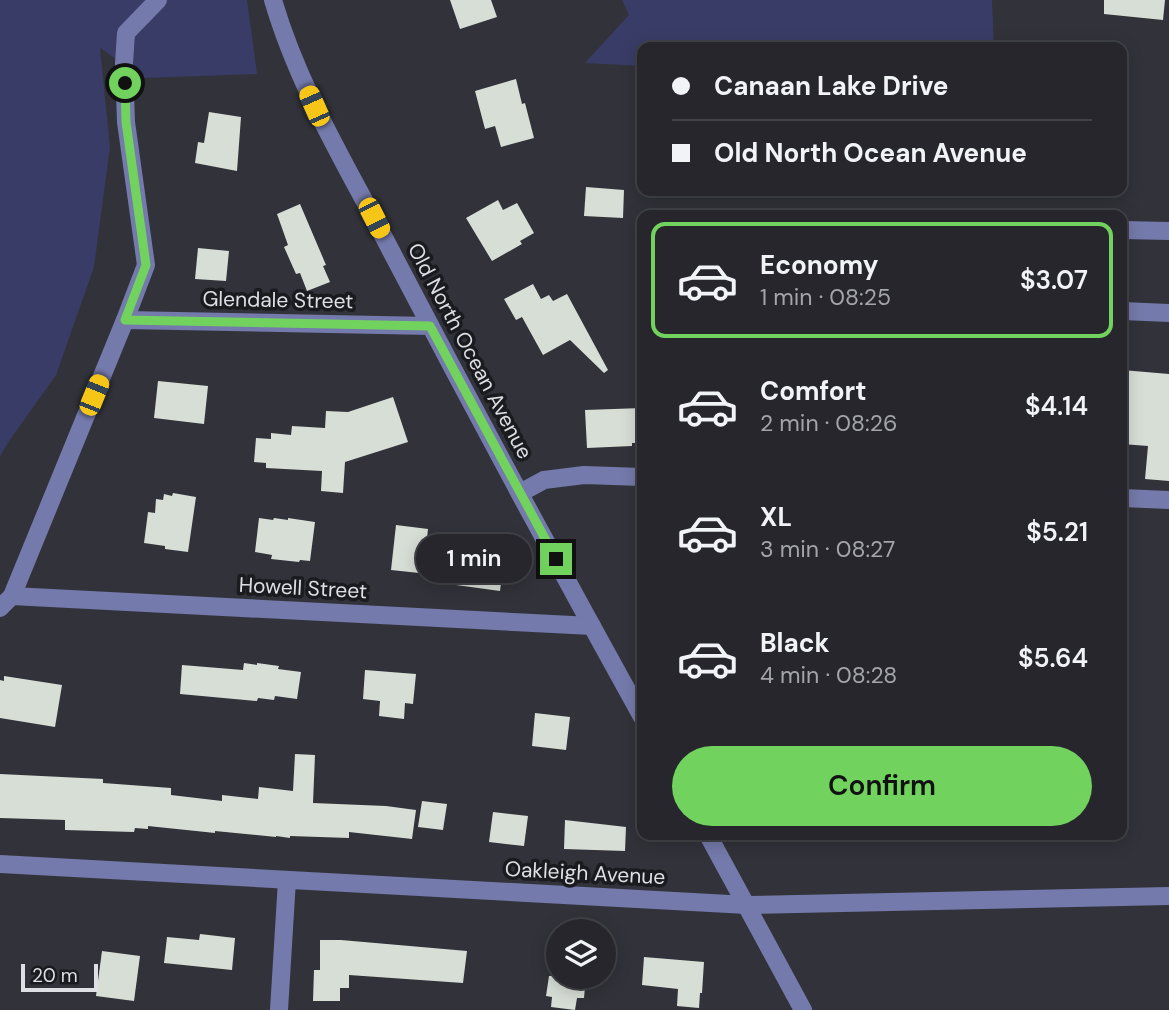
<!DOCTYPE html>
<meta charset="utf-8">
<style>
:root{--surface:#26262c;--page:#2e2e34;--text:#f1f3f6;--muted:#a4a5a9;--line:#424348;--accent:#71d35e}
body{margin:0;font-family:"DM Sans",sans-serif;background:var(--page);color:var(--text);height:100vh;display:flex;flex-direction:column;font-size:26px;white-space:nowrap}
*{box-sizing:border-box;margin:0}
p{font-size:23px;color:var(--muted)}
.icon{flex:none;width:38px;height:38px;fill:none;stroke:currentColor;stroke-width:2;stroke-linecap:round;stroke-linejoin:round}
.map{position:relative;flex:1;overflow:hidden}
.details{position:absolute;left:637px;top:210px;width:490px;height:630px;display:flex;flex-direction:column;background:var(--surface);border-radius:14px;box-shadow:0 4px 18px #0003,0 0 0 2px var(--line)}
.details>*{flex:none}
.guide{position:absolute;left:637px;top:42px;width:490px;height:154px;border-radius:14px;box-shadow:0 4px 18px #0003,0 0 0 2px var(--line);display:grid;align-content:center;height:154px;padding:0 35px;background:var(--surface)}
.buttons{position:absolute;left:546px;top:919px;display:grid;gap:14px}
.buttons a{display:grid;place-items:center;width:70px;height:70px;border-radius:50%;background:var(--surface);box-shadow:0 4px 18px #0003,0 0 0 2px var(--line);font-size:35px}
.scale{position:absolute;left:21px;bottom:18px;width:77px;box-sizing:border-box;padding-left:7px;border:4px solid #dedfe4;border-top:0;font-size:19px;line-height:24px;white-space:nowrap;color:#dedfe4;-webkit-text-stroke:5px #1a1b1e;paint-order:stroke}
.end{position:absolute;width:32px;height:32px;margin:-16px;border:9px solid #71d35e;background:#111;box-shadow:0 0 0 4px #111}
.from{border-radius:50%}
.bubble{position:absolute;height:49px;border-radius:24px;background:var(--surface);box-shadow:0 4px 18px #0003,0 0 0 2px var(--line);font-size:23px;font-weight:600;line-height:49px;text-align:center}
.car{position:absolute;width:21px;height:42px;margin:-21px -10px;border-radius:9px;box-shadow:0 0 5px 2px #0007;background:linear-gradient(#f5c518 24%,#345 0 40%,#f5c518 0 76%,#345 0 86%,#f5c518 0)}
.guide b{display:flex;align-items:center;gap:24px;height:66px;font-size:26px}
.guide b+b{border-top:2px solid var(--line)}
.guide i{width:18px;height:18px;background:var(--text)}
ul{padding:12px 0 0;list-style:none}
li{display:flex;align-items:center;gap:21px;height:116px;margin:0 14px 10px;padding:0 21px;border:4px solid transparent;border-radius:14px}
li div{flex:1}
li b{display:block;font-size:26px}
li em{font-style:normal;font-weight:600}
li.on{border-color:var(--accent)}
li>.icon{width:63px;height:63px;stroke-width:1.5}
.primary-button{display:flex;gap:14px;margin-top:auto;padding:14px 35px}
.primary-button a{flex:1;height:80px;border-radius:42px;background:var(--accent);color:#111;font-size:28px;font-weight:600;line-height:80px;text-align:center}
.map>svg:first-child{display:block}
</style>
<div class="map">
<svg width="1169" height="1010" viewBox="0 0 1169 1010">
<rect width="100%" height="100%" fill="#32333a"/>
<g fill="#393c66">
<path d="M 0,0 L 247,0 L 257,74 L 144,78 L 100,48 L 110,147 L 94,267 L 56,375 L 9,441 L 0,456 Z"/>
<path d="M 622,0 L 992,0 L 994,47 L 642,47 L 642,66 L 585,63 L 629,15 Z"/>
</g>
<g fill="#d7ded6">
<path d="M 450,0 L 491,0 L 497,17 L 460,29 Z"/>
<path d="M 1104,0 L 1165,0 L 1163,20 L 1104,14 Z"/>
<path d="M 516,79 L 522,104 L 525,103 L 534,138 L 501,147 L 495,126 L 485,129 L 475,91 Z"/>
<path d="M 209,112 L 241,117 L 237,171 L 195,163 L 198,142 L 204,143 Z"/>
<path d="M 586,187 L 624,190 L 623,218 L 584,216 Z"/>
<path d="M 498,200 L 503,210 L 517,203 L 534,233 L 520,241 L 522,244 L 492,261 L 466,218 Z"/>
<path d="M 300,204 L 326,265 L 323,266 L 330,282 L 307,291 L 300,273 L 296,274 L 284,247 L 288,245 L 277,214 Z"/>
<path d="M 198,248 L 229,251 L 226,281 L 195,279 Z"/>
<path d="M 533,284 L 541,299 L 549,295 L 553,301 L 567,294 L 608,370 L 604,373 L 570,340 L 543,355 L 522,317 L 516,320 L 504,299 Z"/>
<path d="M 1122,370 L 1169,374 L 1169,481 L 1145,479 L 1148,446 L 1122,444 Z"/>
<path d="M 158,381 L 208,386 L 204,424 L 154,418 Z"/>
<path d="M 393,397 L 408,442 L 345,462 L 343,493 L 321,491 L 322,471 L 266,468 L 266,463 L 254,462 L 256,438 L 271,439 L 271,433 L 291,435 L 292,426 L 325,428 L 326,411 L 348,412 Z"/>
<path d="M 642,408 L 642,443 L 632,443 L 632,446 L 587,448 L 585,410 Z"/>
<path d="M 173,493 L 196,497 L 188,552 L 165,549 L 165,546 L 144,543 L 148,512 L 155,513 L 156,499 L 163,500 L 164,494 L 172,496 Z"/>
<path d="M 259,518 L 273,520 L 274,518 L 288,520 L 288,518 L 315,522 L 310,561 L 300,560 L 299,562 L 271,559 L 272,555 L 255,552 Z"/>
<path d="M 396,525 L 428,529 L 426,549 L 504,558 L 500,591 L 456,585 L 457,577 L 391,570 Z"/>
<path d="M 244,663 L 257,665 L 257,663 L 279,666 L 278,669 L 301,672 L 297,699 L 275,696 L 274,700 L 258,698 L 257,701 L 180,694 L 182,665 L 243,670 Z"/>
<path d="M 365,670 L 416,674 L 413,704 L 405,703 L 404,719 L 379,716 L 380,701 L 363,699 Z"/>
<path d="M 4,676 L 62,685 L 55,727 L 0,718 L 0,680 L 4,681 Z"/>
<path d="M 535,713 L 570,717 L 566,750 L 532,746 Z"/>
<path d="M 295,754 L 315,755 L 313,803 L 386,806 L 416,810 L 412,839 L 349,832 L 349,838 L 290,836 L 290,838 L 276,836 L 276,837 L 215,831 L 215,833 L 148,826 L 148,829 L 135,828 L 134,832 L 65,830 L 65,820 L 0,818 L 0,774 L 103,779 L 103,783 L 171,788 L 171,795 L 222,801 L 222,795 L 258,799 L 259,787 L 293,791 Z"/>
<path d="M 422,801 L 447,804 L 443,830 L 418,827 Z"/>
<path d="M 493,812 L 528,816 L 524,846 L 489,842 Z"/>
<path d="M 565,820 L 626,827 L 625,851 L 564,849 Z"/>
<path d="M 200,934 L 235,938 L 232,970 L 164,963 L 167,937 L 199,940 Z"/>
<path d="M 320,940 L 341,940 L 467,951 L 463,983 L 349,975 L 349,988 L 340,988 L 340,1001 L 313,1001 L 314,970 L 320,970 Z"/>
<path d="M 102,951 L 140,956 L 134,1001 L 96,996 Z"/>
<path d="M 644,957 L 704,962 L 702,993 L 700,993 L 699,1008 L 677,1006 L 678,989 L 642,985 Z"/>
<path d="M 549,976 L 586,976 L 584,998 L 577,998 L 575,1010 L 551,1007 L 552,997 L 546,996 Z"/>
</g>
<g fill="none" stroke-linecap="round" stroke-linejoin="round">
<g stroke="#747aab" stroke-width="18">
<path d="M 273,0 C 299,89 348,168 390,249 C 472,406 556,562 642,717"/>
<path d="M 1122,230 L 1169,231"/>
<path d="M 1122,311 L 1169,313"/>
<path d="M 125,320 L 430,326"/>
<path d="M 520,493 L 544,480 L 584,475 L 642,477"/>
<path d="M 1122,498 L 1169,500"/>
<path d="M 12,596 L 592,626"/>
<path d="M 0,608 L 12,596 L 125,320 L 146,265 L 126,122 L 124,63 L 126,33 L 158,0"/>
<path d="M 708,835 L 803,1010"/>
<path d="M 0,864 L 747,905 L 1169,896"/>
<path d="M 279,1010 L 287,880"/>
</g>
</g>
<g fill="none" stroke-linecap="round" stroke-linejoin="round">
<path stroke="#71d35e" stroke-width="9" d="M 125,83 L 126,122 L 146,265 L 125,320 L 430,326 L 556,559"/>
</g>
<g text-anchor="middle" dominant-baseline="central" stroke-width="7" stroke-linejoin="round" paint-order="stroke">
<g font-size="21" fill="#dedfe4" stroke="#1a1b1e">
<text transform="translate(278 300) rotate(1)">Glendale Street</text>
<text transform="translate(470 351) rotate(62)">Old North Ocean Avenue</text>
<text transform="translate(303 588) rotate(3)">Howell Street</text>
<text transform="translate(585 873) rotate(3)">Oakleigh Avenue</text>
</g>
</g>
</svg>
<div class="buttons">
<a><svg class="icon" aria-label="layers" viewBox="0 0 24 24"><path d="M12 4l9 5-9 5-9-5zM3 14l9 5 9-5"/></svg></a>
</div>
<div class="scale">20 m</div>
<i class="end from" style="left:125px;top:83px"></i>
<i class="end" style="left:556px;top:559px"></i>
<div class="bubble" style="left:416px;top:534px;width:116px">1 min</div>
<i class="car" style="left:314px;top:106px;rotate:336deg"></i>
<i class="car" style="left:374px;top:218px;rotate:153deg"></i>
<i class="car" style="left:94px;top:395px;rotate:22deg"></i>
<div class="guide">
<b><i class="from"></i>Canaan Lake Drive</b>
<b><i></i>Old North Ocean Avenue</b>
</div>
<section class="details">
<ul>
<li class="on"><svg class="icon" aria-label="car" viewBox="0 0 24 24"><path d="M5 17H2v-5l4-1 3-4h7l3 4 3 1v5h-3M9 17h6M6 11h13"/><circle cx="7" cy="17" r="2"/><circle cx="17" cy="17" r="2"/></svg><div><b>Economy</b><p>1 min · 08:25</p></div><em>$3.07</em></li>
<li><svg class="icon" aria-label="car" viewBox="0 0 24 24"><path d="M5 17H2v-5l4-1 3-4h7l3 4 3 1v5h-3M9 17h6M6 11h13"/><circle cx="7" cy="17" r="2"/><circle cx="17" cy="17" r="2"/></svg><div><b>Comfort</b><p>2 min · 08:26</p></div><em>$4.14</em></li>
<li><svg class="icon" aria-label="car" viewBox="0 0 24 24"><path d="M5 17H2v-5l4-1 3-4h7l3 4 3 1v5h-3M9 17h6M6 11h13"/><circle cx="7" cy="17" r="2"/><circle cx="17" cy="17" r="2"/></svg><div><b>XL</b><p>3 min · 08:27</p></div><em>$5.21</em></li>
<li><svg class="icon" aria-label="car" viewBox="0 0 24 24"><path d="M5 17H2v-5l4-1 3-4h7l3 4 3 1v5h-3M9 17h6M6 11h13"/><circle cx="7" cy="17" r="2"/><circle cx="17" cy="17" r="2"/></svg><div><b>Black</b><p>4 min · 08:28</p></div><em>$5.64</em></li>
</ul>
<div class="primary-button"><a>Confirm</a></div>
</section>
</div>
